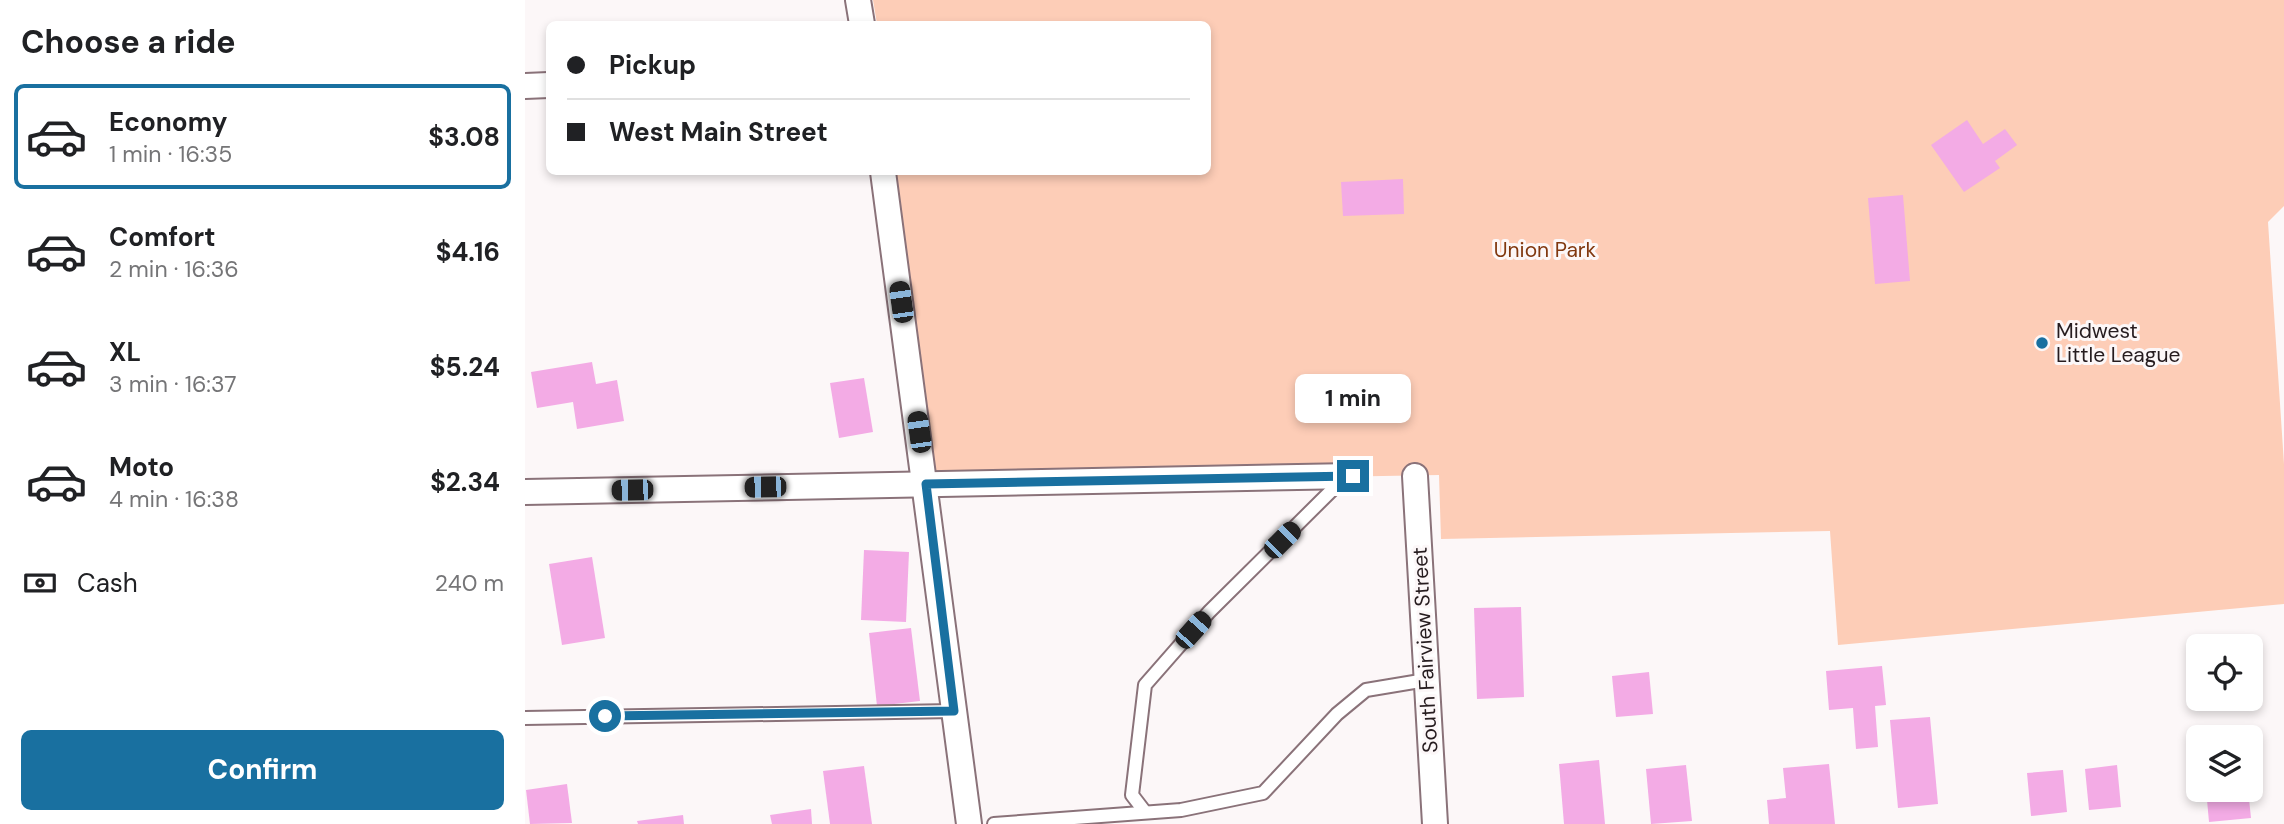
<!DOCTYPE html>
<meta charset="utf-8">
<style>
:root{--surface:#fff;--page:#f2f2f2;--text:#202124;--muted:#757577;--line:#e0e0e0;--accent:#1970a0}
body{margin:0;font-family:"DM Sans",sans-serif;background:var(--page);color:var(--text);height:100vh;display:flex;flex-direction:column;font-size:26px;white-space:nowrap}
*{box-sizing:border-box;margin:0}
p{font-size:23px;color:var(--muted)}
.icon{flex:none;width:38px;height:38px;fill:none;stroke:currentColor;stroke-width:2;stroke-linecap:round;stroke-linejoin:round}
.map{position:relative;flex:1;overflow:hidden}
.details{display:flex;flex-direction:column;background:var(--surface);width:525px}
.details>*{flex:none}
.guide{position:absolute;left:21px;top:21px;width:665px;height:154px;border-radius:10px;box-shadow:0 4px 10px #0003;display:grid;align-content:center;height:154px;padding:0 21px;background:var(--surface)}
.fabs{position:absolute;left:1661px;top:634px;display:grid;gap:14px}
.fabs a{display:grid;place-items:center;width:77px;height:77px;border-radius:10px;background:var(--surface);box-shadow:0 4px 10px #0003;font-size:35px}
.end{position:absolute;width:32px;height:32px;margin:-16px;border:9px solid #1970a0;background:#fff;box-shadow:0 0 0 4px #fff}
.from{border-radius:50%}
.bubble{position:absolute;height:49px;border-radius:10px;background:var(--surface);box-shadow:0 4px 10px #0003;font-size:23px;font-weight:700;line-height:49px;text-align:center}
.car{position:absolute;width:21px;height:42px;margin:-21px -10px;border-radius:9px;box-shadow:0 0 5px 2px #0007;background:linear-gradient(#222 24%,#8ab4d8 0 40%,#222 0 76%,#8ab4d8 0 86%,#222 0)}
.guide b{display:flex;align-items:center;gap:24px;height:66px;font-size:26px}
.guide b+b{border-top:2px solid var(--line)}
.guide i{width:18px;height:18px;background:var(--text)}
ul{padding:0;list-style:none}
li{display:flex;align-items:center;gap:21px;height:105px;margin:0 14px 10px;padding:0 7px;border:4px solid transparent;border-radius:10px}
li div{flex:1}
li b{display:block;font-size:26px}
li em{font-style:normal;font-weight:700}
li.current{border-color:var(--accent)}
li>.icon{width:63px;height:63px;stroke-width:1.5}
h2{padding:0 21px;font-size:32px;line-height:84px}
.pay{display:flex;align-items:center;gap:18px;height:77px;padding:0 21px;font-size:26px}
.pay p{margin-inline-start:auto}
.cta{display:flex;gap:14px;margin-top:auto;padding:14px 21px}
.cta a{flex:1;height:80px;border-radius:10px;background:var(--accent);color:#fff;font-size:28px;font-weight:700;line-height:80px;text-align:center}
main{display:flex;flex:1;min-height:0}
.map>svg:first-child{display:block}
</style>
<main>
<section class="details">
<h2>Choose a ride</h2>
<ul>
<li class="current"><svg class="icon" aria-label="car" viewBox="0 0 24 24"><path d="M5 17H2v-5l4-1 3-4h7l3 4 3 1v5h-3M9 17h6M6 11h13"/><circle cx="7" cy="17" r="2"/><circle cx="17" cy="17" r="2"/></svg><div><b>Economy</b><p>1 min · 16:35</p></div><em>$3.08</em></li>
<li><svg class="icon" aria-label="car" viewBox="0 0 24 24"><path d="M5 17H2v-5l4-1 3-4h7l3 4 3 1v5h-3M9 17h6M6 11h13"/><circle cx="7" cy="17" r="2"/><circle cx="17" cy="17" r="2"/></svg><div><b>Comfort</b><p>2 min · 16:36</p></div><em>$4.16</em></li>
<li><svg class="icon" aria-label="car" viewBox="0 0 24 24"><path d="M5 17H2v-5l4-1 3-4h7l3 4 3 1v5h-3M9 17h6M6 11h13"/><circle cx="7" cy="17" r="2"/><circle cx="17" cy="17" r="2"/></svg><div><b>XL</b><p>3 min · 16:37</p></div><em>$5.24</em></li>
<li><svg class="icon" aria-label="car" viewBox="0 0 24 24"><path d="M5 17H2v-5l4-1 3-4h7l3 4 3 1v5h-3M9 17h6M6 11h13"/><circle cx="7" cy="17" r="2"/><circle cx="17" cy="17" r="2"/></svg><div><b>Moto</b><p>4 min · 16:38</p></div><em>$2.34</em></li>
</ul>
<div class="pay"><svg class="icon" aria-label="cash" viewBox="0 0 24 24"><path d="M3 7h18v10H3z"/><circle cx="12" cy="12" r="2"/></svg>Cash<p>240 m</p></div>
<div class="cta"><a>Confirm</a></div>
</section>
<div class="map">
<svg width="1759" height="824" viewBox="0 0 1759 824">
<rect width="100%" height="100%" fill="#fcf7f8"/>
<path fill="#fdcdb7" d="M 348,0 L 1759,0 L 1759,206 L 1743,222 L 1759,464 L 1759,604 L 1313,645 L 1305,531 L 916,539 L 914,475 L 411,484 L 371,172 L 682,172 L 682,24 L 352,24 Z"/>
<g fill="#f3abe5">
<path d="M 1442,120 L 1458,144 L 1480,129 L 1492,145 L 1470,161 L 1475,168 L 1439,192 L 1406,145 Z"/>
<path d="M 878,179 L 879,214 L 818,216 L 816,182 Z"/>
<path d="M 1378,195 L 1385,281 L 1350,284 L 1343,198 Z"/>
<path d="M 67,362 L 71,384 L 92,380 L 99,421 L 52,429 L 48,402 L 12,408 L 6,372 Z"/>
<path d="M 339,378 L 348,432 L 314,438 L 305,383 Z"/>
<path d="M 339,550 L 384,552 L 381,622 L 336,620 Z"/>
<path d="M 67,557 L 80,638 L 37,645 L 24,564 Z"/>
<path d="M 996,607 L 999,697 L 952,699 L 949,608 Z"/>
<path d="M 386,628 L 395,701 L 352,706 L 344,633 Z"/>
<path d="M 1357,666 L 1361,705 L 1350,706 L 1353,747 L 1331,749 L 1328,708 L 1304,710 L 1301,671 Z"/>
<path d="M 1124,672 L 1128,714 L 1091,717 L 1087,676 Z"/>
<path d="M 1405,717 L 1413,804 L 1373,808 L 1365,720 Z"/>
<path d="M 1074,760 L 1080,824 L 1039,824 L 1034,764 Z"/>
<path d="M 1304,764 L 1310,824 L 1244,824 L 1242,800 L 1261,798 L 1258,768 Z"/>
<path d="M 1161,765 L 1167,821 L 1126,824 L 1121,769 Z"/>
<path d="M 1592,765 L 1596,807 L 1564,810 L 1560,769 Z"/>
<path d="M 339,766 L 347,824 L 305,824 L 298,771 Z"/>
<path d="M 1538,770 L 1542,812 L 1506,816 L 1502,773 Z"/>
<path d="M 42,784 L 47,823 L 5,824 L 1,790 Z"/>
<path d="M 1681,789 L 1723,789 L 1726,818 L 1684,822 Z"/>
<path d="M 286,809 L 287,824 L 247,824 L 245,815 Z"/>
<path d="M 158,815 L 159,824 L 113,824 L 112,821 Z"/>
</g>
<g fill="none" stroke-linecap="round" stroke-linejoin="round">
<g stroke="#8a7279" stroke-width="16">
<g id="lane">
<path d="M 0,718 L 429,711"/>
<path d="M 620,812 L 607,795 L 620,685 L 684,612 L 811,486 L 822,480"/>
<path d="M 469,824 L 656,810 L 738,793 L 812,714 L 841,690 L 901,680"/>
</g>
</g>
<g stroke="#8a7279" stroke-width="28">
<g id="street">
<path d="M 333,0 L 337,24"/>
<path d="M 0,86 L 24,85"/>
<path d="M 358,172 L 444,824"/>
<path d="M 890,476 L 910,824"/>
<path d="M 0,492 L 828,476"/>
</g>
</g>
<use href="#lane" stroke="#fff" stroke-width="12"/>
<use href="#street" stroke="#fff" stroke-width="24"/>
</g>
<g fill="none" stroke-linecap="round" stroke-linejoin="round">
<path stroke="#1970a0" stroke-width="9" d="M 80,716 L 429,711 L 401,484 L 828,476"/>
</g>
<circle fill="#1970a0" stroke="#fcf7f8" stroke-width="2.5" cx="1517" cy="343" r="7"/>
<g text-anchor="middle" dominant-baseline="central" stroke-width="6" stroke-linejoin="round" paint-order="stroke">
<g font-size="21" fill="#81380f" stroke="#fcf7f8">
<text x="1020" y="250">Union Park</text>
</g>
<g font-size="21" fill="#261c1f" stroke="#fcf7f8" text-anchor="start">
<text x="1531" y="331">Midwest<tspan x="1531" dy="24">Little League</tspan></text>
</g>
<g font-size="21" fill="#261c1f" stroke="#fcf7f8">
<text transform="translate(900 650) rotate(-93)">South Fairview Street</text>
</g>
</g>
</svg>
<div class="fabs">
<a><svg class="icon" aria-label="locate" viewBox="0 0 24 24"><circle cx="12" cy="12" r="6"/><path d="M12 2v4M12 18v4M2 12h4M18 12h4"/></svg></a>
<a><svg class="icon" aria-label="layers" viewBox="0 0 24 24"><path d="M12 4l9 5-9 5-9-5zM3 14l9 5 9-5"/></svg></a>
</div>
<i class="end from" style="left:80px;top:716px"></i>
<i class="end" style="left:828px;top:476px"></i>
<div class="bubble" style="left:770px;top:374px;width:116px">1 min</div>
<i class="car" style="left:376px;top:302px;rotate:352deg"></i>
<i class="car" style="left:394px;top:432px;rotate:352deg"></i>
<i class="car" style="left:240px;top:487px;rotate:269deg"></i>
<i class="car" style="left:107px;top:490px;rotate:269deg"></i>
<i class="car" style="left:757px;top:540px;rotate:45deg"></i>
<i class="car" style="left:668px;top:630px;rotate:42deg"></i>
<div class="guide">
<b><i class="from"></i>Pickup</b>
<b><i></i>West Main Street</b>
</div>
</div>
</main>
